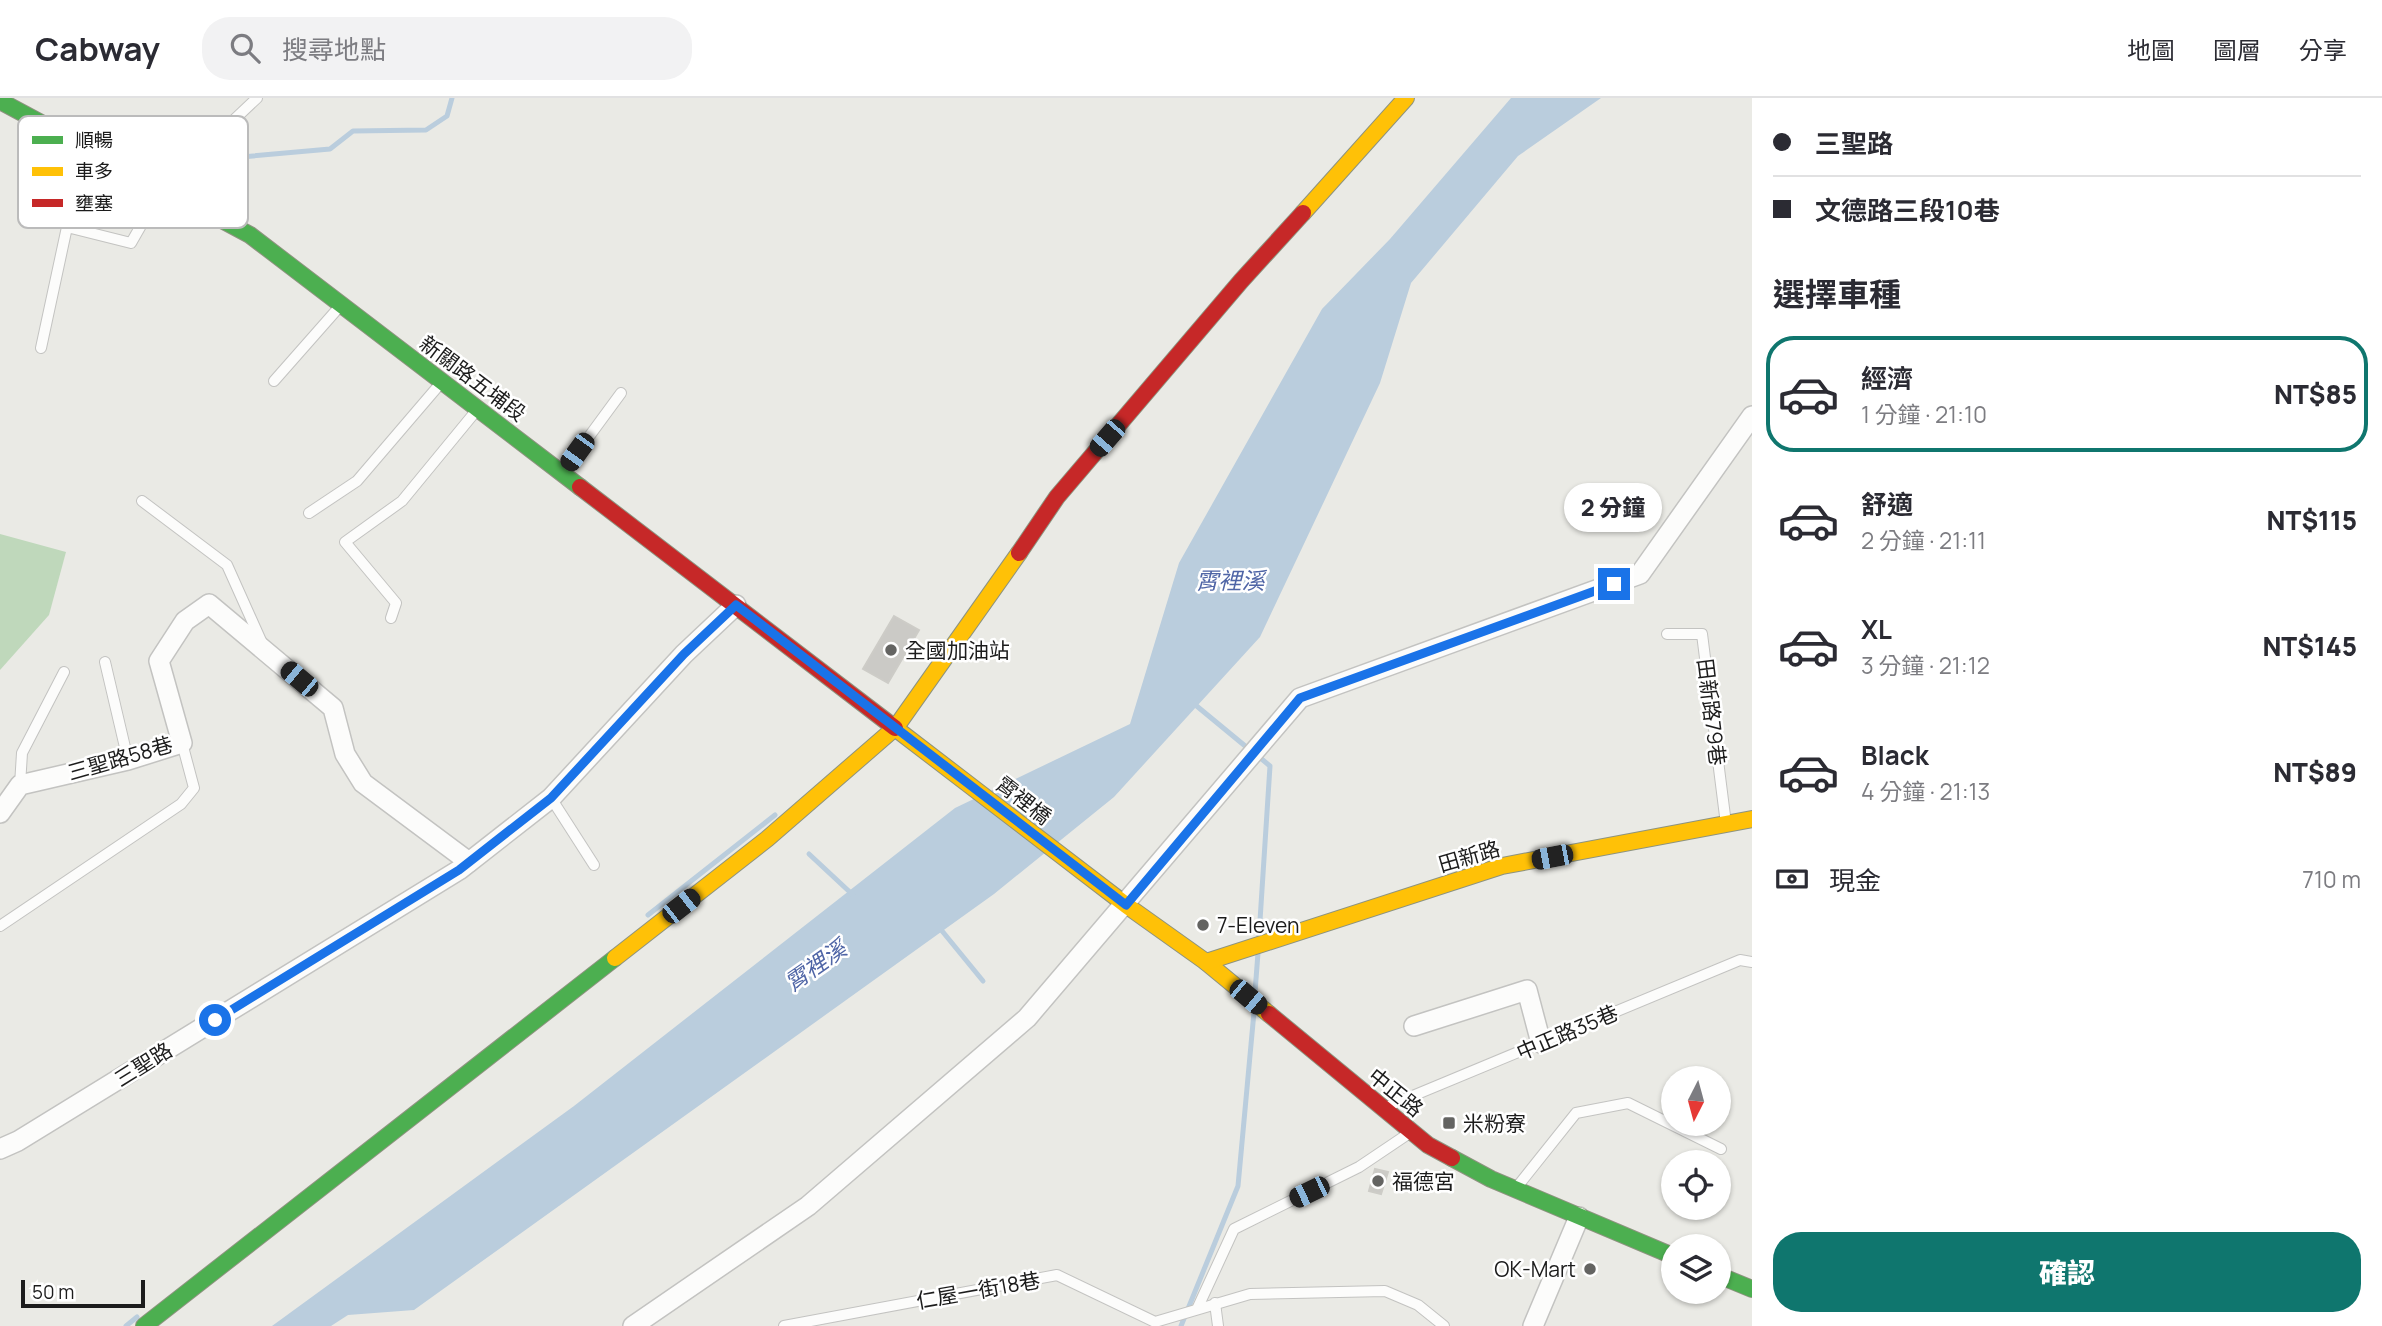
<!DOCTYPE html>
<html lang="zh-TW">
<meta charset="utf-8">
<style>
:root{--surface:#fff;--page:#f2f2f3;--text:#2b2b33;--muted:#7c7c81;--line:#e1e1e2;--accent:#0f766e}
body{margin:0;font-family:Manrope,"Noto Sans TC",sans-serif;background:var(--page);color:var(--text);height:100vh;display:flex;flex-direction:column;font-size:26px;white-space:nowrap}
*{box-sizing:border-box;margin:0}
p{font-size:23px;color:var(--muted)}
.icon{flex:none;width:38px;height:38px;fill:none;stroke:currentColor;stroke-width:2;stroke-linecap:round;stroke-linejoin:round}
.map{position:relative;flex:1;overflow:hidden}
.panel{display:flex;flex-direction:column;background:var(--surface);width:630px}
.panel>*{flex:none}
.banner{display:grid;align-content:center;height:154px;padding:0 21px;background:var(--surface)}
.needle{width:46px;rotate:186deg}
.buttons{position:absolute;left:1661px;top:968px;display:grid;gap:14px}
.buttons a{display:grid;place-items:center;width:70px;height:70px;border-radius:50%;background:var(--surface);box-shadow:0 2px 5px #0004;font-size:35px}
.scale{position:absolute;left:21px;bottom:18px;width:124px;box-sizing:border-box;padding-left:7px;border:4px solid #1c1c1c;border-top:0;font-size:19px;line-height:24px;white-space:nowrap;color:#1c1c1c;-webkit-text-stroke:5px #fff;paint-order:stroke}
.end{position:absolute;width:32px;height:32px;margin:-16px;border:9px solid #1a73e8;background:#fff;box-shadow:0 0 0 4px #fff}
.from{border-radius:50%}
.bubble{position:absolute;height:49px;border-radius:24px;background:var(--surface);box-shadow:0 2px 5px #0004;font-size:23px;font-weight:800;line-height:49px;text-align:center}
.car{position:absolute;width:21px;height:42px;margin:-21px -10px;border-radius:9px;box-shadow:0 0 5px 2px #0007;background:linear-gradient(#222 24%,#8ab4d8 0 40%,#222 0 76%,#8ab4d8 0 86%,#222 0)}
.banner b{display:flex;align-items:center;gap:24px;height:66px;font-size:26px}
.banner b+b{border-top:2px solid var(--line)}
.banner i{width:18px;height:18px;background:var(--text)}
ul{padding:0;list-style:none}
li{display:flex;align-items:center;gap:21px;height:116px;margin:0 14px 10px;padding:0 7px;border:4px solid transparent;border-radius:28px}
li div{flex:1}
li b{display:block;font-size:26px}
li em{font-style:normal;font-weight:800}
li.on{border-color:var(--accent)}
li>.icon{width:63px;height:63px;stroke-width:1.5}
h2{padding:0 21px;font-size:32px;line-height:84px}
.pay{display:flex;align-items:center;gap:18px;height:77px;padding:0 21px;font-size:26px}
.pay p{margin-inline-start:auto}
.primary-button{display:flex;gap:14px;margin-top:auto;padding:14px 21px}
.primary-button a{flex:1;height:80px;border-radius:28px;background:var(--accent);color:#fff;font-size:28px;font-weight:800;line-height:80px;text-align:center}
header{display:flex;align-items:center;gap:42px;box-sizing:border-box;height:98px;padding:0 35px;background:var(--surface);border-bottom:2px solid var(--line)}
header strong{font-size:33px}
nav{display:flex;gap:38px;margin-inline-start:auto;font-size:24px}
.search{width:490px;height:63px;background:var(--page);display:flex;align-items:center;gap:18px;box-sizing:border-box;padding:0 24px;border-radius:28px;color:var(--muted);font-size:26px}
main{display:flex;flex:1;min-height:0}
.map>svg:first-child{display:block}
</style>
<header>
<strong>Cabway</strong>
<div class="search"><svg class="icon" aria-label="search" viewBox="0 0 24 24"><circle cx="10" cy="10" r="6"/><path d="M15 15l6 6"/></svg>搜尋地點</div>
<nav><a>地圖</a><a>圖層</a><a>分享</a></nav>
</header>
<main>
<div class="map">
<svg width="1752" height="1228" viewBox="0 0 1752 1228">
<rect width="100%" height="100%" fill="#eaeae5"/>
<path fill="#bfd8bb" d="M 0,436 L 66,454 L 49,517 L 0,572 Z"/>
<path fill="#bacddd" d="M 1511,0 L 1601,0 L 1518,58 L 1411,185 L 1380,285 L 1260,539 L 1114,699 L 994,796 L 414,1212 L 348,1217 L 331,1228 L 272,1228 L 574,1008 L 955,710 L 1130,626 L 1179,465 L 1322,211 L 1390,141 Z"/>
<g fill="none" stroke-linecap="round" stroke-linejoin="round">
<g stroke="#bacddd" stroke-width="5">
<path d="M 219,61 L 330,51 L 353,33 L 426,32 L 447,18 L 452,0"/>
<path d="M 1193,605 L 1250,652"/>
<path d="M 1258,658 L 1270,668 L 1259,838"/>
<path d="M 809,756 L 853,797"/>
<path d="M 648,817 L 775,717"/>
<path d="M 938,828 L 983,883"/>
<path d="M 1255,894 L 1258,855"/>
<path d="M 126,1228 L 137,1219"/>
<path d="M 1181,1228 L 1238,1088 L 1254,914"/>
</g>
</g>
<g fill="#cbcac6" stroke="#cdccc7" stroke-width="2">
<path d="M 894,518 L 919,532 L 888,585 L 863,571 Z"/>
<path d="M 1375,1071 L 1388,1074 L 1381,1096 L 1369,1093 Z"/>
</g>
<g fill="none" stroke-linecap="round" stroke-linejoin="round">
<g stroke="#c3c3c1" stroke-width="12">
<g id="lane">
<path d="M 41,250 L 67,129 L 131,145 L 163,89 L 257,0"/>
<path d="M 274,283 L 341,207"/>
<path d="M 563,374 L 621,295"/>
<path d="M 142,403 L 227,467 L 262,545"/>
<path d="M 309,415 L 357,383 L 440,286"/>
<path d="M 391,520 L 396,505 L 345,444 L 402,403 L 476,313"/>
<path d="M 1667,536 L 1702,536 L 1726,726"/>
<path d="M 105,564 L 128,662"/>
<path d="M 20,687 L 22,655 L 64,574"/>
<path d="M 551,700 L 594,767"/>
<path d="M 0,828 L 181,706 L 194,690 L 182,645"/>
<path d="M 1386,1009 L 1740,862 L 1752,864"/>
<path d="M 1517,1089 L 1576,1015 L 1628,1005 L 1721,1051"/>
<path d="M 1215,1205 L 1218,1228"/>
<path d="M 1198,1209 L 1234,1131 L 1359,1069 L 1411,1034"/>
<path d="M 784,1228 L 1057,1177 L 1155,1224 L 1250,1196 L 1385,1193 L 1418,1207 L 1444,1228"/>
</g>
</g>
<g stroke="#c3c3c1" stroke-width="22">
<g id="street">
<path d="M 0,715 L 20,687 L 128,662 L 182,645 L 159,563 L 185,523 L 209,506 L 333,610 L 345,656 L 363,685 L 469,764"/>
<path d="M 1414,928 L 1527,892 L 1541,945"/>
<path d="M 0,1051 L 18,1043 L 459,772 L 551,700 L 684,556 L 736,507"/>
<path d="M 633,1228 L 808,1108 L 1027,920 L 1300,600 L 1640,476 L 1752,318"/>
<path d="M 1533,1228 L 1579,1119"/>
</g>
</g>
<g stroke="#8d937f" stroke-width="18">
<g id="fast">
<path d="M 0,3 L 250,137 L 580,389"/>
<path d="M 1452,1060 L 1491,1081 L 1673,1158"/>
<path d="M 1718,1177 L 1752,1191"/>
<path d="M 144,1228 L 615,860"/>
</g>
</g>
<g stroke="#8d937f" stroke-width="18">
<g id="slow">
<path d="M 1303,115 L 1406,0"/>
<path d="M 895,630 L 1126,807 L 1206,864 L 1269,916"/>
<path d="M 615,860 L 767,741 L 896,629 L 1019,455"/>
<path d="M 1206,864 L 1502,768 L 1752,721"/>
</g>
</g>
<g stroke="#8d937f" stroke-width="18">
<g id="jam">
<path d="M 580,389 L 895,630"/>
<path d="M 1019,455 L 1057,399 L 1241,183 L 1303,115"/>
<path d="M 1269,916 L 1428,1047 L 1452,1060"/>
</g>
</g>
<use href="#lane" stroke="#fcfcfb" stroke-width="10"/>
<use href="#street" stroke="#fcfcfb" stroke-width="19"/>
<use href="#fast" stroke="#4caf50" stroke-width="16"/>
<use href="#slow" stroke="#ffc107" stroke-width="16"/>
<use href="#jam" stroke="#c62828" stroke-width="16"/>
</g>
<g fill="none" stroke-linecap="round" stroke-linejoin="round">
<path stroke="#1a73e8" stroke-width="9" d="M 215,922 L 459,772 L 551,700 L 684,556 L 736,507 L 1126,807 L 1300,600 L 1614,486"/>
</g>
<g fill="#646462" stroke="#fff" stroke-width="2.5">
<circle cx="891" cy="552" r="7"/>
<circle cx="1203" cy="827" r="7"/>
<rect x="1442" y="1018" width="14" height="14" rx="3.5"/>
<circle cx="1378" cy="1083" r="7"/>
<circle cx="1590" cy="1171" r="7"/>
</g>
<g text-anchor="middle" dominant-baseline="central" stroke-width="5" stroke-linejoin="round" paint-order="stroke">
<g font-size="21" fill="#1c1c1c" stroke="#fff">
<text transform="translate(473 280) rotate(37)">新關路五埔段</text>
<text transform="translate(1712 614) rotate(83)">田新路79巷</text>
<text transform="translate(120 660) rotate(-16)">三聖路58巷</text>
<text transform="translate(1024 702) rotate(38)">霄裡橋</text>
<text transform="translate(1469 758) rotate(-16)">田新路</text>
<text transform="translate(1567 934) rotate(-23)">中正路35巷</text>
<text transform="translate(143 966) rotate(-32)">三聖路</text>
<text transform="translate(1396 994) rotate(39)">中正路</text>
<text transform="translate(978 1192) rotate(-10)">仁屋一街18巷</text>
</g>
<g font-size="21" fill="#1c1c1c" stroke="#fff" text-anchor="start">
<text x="905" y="552">全國加油站</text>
<text x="1217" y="827">7-Eleven</text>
<text x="1463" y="1025">米粉寮</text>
<text x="1392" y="1083">福德宮</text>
<text x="1576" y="1171" text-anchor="end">OK-Mart</text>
</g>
<g font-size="23" font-style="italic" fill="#4f65a6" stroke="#fff">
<text x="1230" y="482">霄裡溪</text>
<text transform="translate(815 867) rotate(-35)">霄裡溪</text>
</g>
</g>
<rect x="18" y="18" width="230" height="112" rx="10" fill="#fff" stroke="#bbb" stroke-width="2"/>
<rect x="32" y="38" width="31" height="8" fill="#4caf50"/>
<rect x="32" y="69" width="31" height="9" fill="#ffc107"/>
<rect x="32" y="101" width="31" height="8" fill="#c62828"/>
<g font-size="19" fill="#1c1c1c">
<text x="75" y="49">順暢</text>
<text x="75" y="80">車多</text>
<text x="75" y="112">壅塞</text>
</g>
</svg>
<div class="buttons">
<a><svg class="needle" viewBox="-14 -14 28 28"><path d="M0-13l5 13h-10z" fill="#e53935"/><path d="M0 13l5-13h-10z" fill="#7c7c81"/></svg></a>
<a><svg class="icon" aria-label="locate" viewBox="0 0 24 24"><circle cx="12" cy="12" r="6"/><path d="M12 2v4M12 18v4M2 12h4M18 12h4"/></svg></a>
<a><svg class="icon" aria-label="layers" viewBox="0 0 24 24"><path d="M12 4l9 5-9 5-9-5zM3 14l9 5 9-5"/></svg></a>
</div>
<div class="scale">50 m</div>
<i class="end from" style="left:215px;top:922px"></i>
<i class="end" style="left:1614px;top:486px"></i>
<div class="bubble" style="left:1564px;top:385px;width:98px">2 分鐘</div>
<i class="car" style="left:1107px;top:340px;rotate:221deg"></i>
<i class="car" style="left:577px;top:354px;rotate:216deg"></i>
<i class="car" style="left:299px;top:581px;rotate:310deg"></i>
<i class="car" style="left:1552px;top:759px;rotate:259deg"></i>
<i class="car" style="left:681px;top:808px;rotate:52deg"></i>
<i class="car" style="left:1248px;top:899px;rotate:130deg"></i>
<i class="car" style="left:1309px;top:1094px;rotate:244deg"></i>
</div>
<section class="panel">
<div class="banner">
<b><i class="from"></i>三聖路</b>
<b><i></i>文德路三段10巷</b>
</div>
<h2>選擇車種</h2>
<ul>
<li class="on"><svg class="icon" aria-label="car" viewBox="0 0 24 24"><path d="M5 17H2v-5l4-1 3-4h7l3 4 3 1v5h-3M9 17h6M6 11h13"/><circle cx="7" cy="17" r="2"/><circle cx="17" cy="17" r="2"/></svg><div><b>經濟</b><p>1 分鐘 · 21:10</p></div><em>NT$85</em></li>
<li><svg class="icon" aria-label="car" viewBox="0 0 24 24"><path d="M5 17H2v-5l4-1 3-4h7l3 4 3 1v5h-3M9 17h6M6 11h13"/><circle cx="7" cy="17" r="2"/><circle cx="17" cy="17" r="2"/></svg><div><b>舒適</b><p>2 分鐘 · 21:11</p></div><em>NT$115</em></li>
<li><svg class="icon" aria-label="car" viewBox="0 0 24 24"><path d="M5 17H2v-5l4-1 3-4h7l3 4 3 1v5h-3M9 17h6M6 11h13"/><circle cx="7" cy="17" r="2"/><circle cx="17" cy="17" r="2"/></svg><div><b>XL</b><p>3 分鐘 · 21:12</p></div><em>NT$145</em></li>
<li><svg class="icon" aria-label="car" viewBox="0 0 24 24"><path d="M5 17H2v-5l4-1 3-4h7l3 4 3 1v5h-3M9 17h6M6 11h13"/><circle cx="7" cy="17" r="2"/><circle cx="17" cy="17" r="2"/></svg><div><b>Black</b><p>4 分鐘 · 21:13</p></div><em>NT$89</em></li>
</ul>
<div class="pay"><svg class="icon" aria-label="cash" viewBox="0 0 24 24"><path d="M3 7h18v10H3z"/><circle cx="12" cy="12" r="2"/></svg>現金<p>710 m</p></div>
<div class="primary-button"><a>確認</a></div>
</section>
</main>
